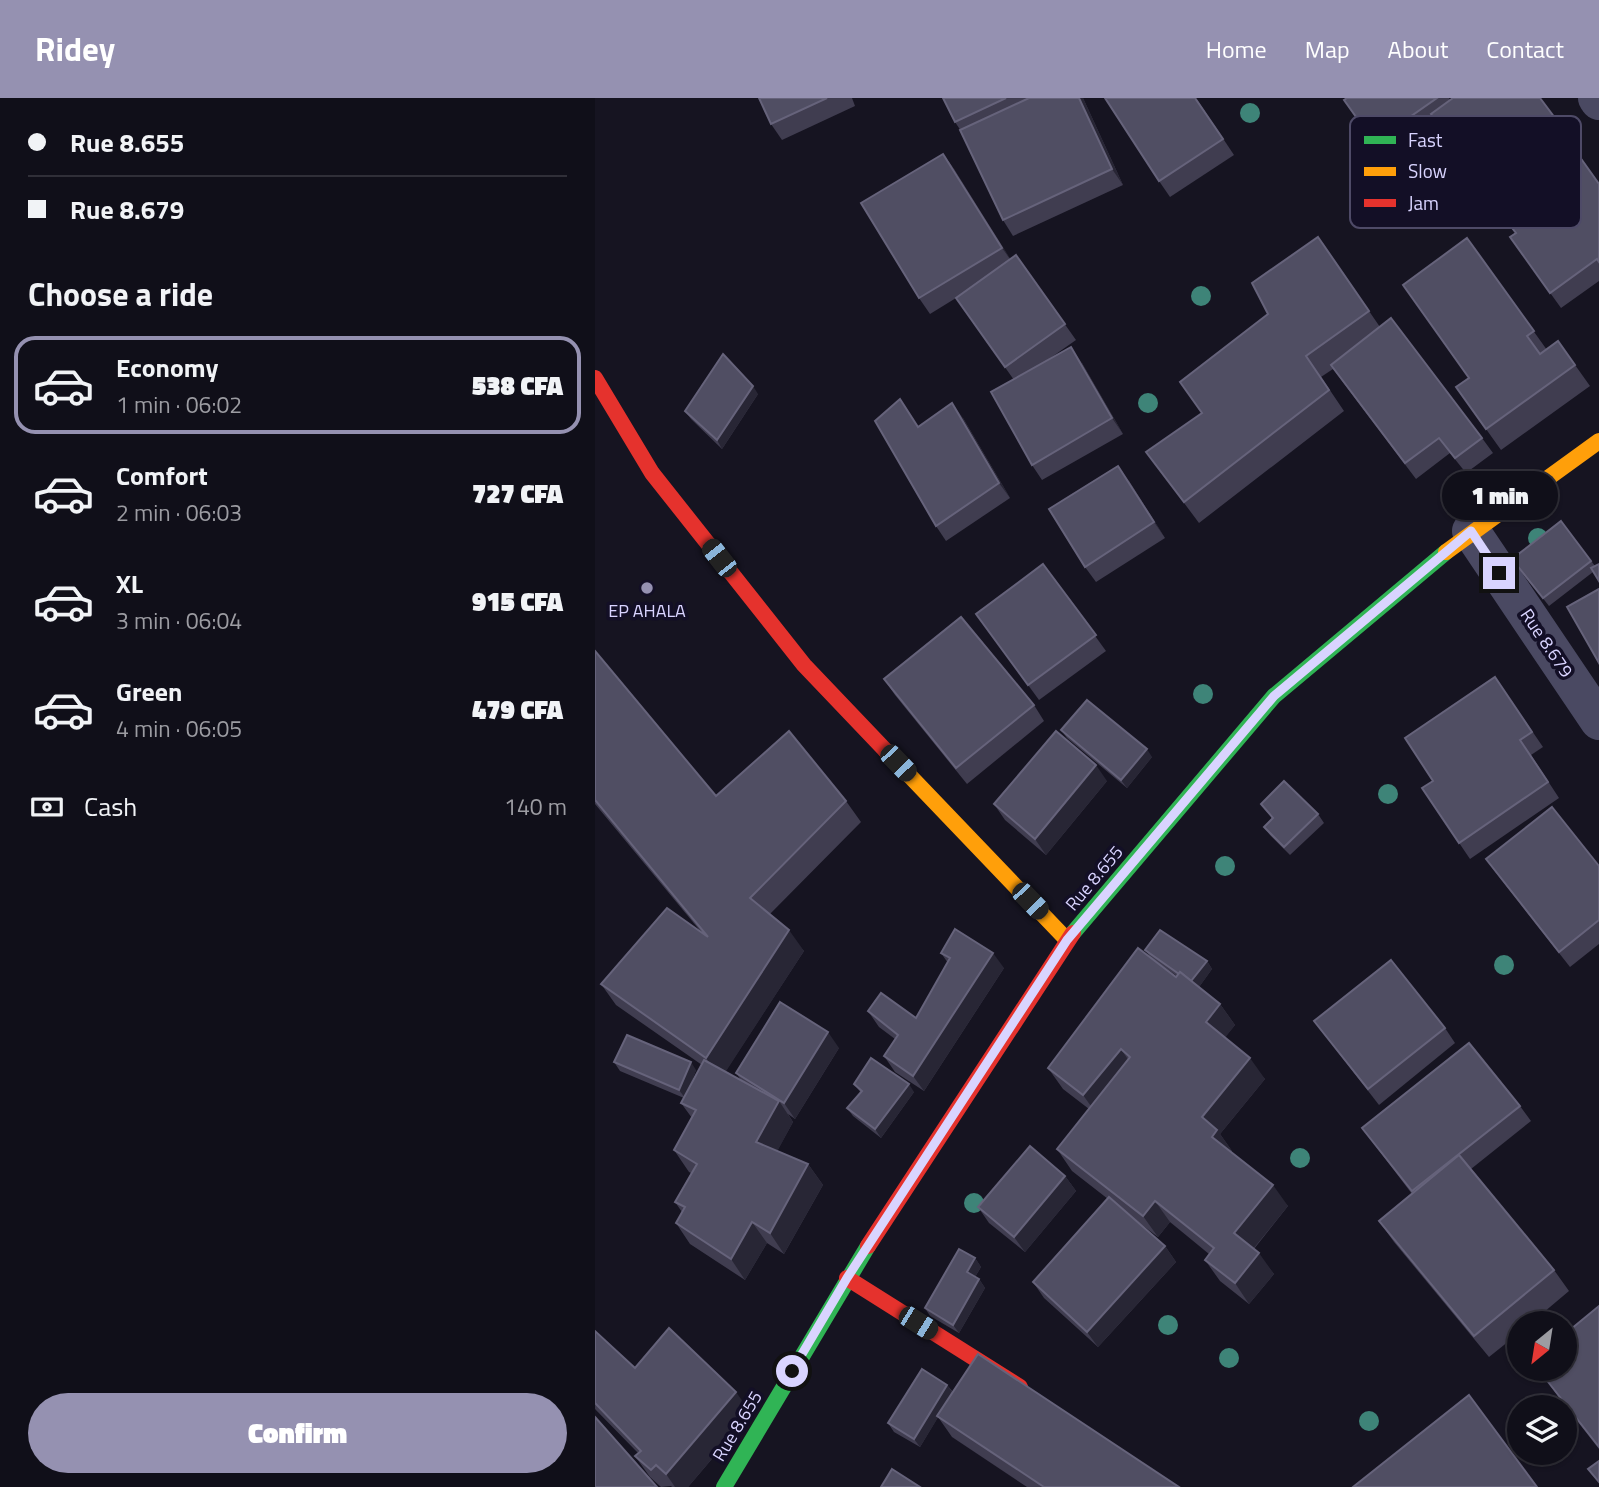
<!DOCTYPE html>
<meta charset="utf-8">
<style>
:root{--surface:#100f19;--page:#191822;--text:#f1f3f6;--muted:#9c9ca2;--line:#302f38;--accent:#9591b1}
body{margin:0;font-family:"Titillium Web",sans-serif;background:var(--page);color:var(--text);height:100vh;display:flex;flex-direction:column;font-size:26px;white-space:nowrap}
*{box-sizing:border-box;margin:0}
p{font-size:23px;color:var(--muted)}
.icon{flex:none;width:38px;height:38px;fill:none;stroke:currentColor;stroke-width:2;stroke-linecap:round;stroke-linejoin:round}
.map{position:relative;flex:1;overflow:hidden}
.panel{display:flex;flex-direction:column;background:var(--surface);width:595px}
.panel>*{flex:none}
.hud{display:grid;align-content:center;height:154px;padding:0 28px;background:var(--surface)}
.needle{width:46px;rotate:210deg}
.tools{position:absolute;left:912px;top:1213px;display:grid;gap:14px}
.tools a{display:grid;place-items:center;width:70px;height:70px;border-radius:50%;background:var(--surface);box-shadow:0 2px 5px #0004,0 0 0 2px var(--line);font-size:35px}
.end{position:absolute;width:32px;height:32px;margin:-16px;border:9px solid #d9d4ff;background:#111;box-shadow:0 0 0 4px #111}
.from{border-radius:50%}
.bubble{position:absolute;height:49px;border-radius:24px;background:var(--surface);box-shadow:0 2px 5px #0004,0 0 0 2px var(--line);font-size:23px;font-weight:800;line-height:49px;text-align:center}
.car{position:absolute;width:21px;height:42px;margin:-21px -10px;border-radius:9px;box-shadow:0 0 5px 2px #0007;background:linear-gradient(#222 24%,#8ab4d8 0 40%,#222 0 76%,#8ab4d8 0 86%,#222 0)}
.hud b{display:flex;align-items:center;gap:24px;height:66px;font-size:26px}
.hud b+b{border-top:2px solid var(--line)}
.hud i{width:18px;height:18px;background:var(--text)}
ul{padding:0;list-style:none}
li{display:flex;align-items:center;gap:21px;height:98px;margin:0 14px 10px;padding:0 14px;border:4px solid transparent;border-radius:21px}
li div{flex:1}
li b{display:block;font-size:26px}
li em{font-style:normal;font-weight:800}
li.active{border-color:var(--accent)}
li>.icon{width:63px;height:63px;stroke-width:1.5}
h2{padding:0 28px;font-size:32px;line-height:84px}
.pay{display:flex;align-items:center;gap:18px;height:77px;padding:0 28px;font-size:26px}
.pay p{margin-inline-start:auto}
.cta{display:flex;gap:14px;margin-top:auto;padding:14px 28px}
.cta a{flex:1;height:80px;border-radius:42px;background:var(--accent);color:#fff;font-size:28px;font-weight:800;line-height:80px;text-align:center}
header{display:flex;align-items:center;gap:42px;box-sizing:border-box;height:98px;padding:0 35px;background:var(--accent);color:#fff}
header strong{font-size:33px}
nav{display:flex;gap:38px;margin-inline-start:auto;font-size:24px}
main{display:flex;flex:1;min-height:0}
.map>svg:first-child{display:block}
</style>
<header>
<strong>Ridey</strong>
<nav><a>Home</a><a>Map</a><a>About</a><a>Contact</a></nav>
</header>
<main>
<section class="panel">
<div class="hud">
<b><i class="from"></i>Rue 8.655</b>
<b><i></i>Rue 8.679</b>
</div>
<h2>Choose a ride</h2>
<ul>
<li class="active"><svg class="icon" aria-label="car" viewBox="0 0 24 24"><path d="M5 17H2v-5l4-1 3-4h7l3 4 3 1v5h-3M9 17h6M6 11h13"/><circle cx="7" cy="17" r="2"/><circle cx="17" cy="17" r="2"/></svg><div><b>Economy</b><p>1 min · 06:02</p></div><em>538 CFA</em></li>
<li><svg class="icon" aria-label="car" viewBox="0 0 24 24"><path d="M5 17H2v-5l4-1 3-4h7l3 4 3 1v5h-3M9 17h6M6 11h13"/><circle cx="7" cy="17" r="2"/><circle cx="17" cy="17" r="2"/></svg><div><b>Comfort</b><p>2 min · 06:03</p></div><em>727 CFA</em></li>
<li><svg class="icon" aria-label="car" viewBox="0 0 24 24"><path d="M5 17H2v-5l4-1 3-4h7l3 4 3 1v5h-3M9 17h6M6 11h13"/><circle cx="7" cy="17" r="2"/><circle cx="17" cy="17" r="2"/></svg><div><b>XL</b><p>3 min · 06:04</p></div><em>915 CFA</em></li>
<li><svg class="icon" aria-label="car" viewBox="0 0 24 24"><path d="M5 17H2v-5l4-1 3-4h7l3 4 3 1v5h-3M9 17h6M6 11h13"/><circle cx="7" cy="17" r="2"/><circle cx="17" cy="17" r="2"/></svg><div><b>Green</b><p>4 min · 06:05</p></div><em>479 CFA</em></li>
</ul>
<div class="pay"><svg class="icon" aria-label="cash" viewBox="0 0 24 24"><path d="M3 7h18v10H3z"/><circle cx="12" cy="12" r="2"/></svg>Cash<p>140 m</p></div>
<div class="cta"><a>Confirm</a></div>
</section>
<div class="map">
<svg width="1004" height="1389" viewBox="0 0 1004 1389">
<rect width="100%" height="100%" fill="#161421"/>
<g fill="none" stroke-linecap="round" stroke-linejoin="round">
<g stroke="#4a4962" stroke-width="38">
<path d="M 1002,0 L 1004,3"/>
<path d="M 876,433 L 1004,623"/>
</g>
<g stroke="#30b455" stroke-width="16">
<path d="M 478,835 L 679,598 L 851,454"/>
<path d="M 129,1389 L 273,1148"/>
</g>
<g stroke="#ff9f0a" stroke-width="16">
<path d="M 851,454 L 1004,343"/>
<path d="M 291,653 L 472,842"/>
</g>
<g stroke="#e5322d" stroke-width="16">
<path d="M 0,280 L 57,375 L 209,567 L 291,653"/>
<path d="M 273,1148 L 478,835"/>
<path d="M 252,1180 L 425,1289"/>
</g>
</g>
<g fill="#3e8478">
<circle cx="655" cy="15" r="10"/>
<circle cx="606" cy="198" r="10"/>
<circle cx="553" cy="305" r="10"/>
<circle cx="943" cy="440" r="10"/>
<circle cx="608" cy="596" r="10"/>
<circle cx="793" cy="696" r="10"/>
<circle cx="630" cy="768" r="10"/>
<circle cx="909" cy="867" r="10"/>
<circle cx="705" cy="1060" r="10"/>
<circle cx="379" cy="1105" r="10"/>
<circle cx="573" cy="1227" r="10"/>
<circle cx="634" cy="1260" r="10"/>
<circle cx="774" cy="1323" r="10"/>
</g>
<g fill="#403d50" fill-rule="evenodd">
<path d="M 164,0 L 257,0 L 260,8 L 187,42 L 176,26 Z"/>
<path d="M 348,0 L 488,0 L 528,87 L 418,138 L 408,122 L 366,33 L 360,24 Z"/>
<path d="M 601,0 L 639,57 L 575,99 L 564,83 Z"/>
<path d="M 752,0 L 854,0 L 855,2 L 945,0 L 974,40 L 896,97 L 842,23 L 790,60 L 749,2 Z"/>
<path d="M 348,56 L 359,71 L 415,161 L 421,157 L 481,242 L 451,263 L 487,265 L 528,336 L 447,382 L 437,367 L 419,282 L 361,200 L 335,216 L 324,200 Z"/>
<path d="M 1004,86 L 1004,183 L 966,210 L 915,139 L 920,135 L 903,112 Z"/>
<path d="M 723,139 L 785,229 L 887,340 L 898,355 L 871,375 L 855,355 L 821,381 L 738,271 L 726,279 L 749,313 L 604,425 L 551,354 L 607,315 Z"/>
<path d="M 872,140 L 952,252 L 963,243 L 995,288 L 906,352 L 861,289 L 874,280 Z"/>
<path d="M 163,296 L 127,351 L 96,321 L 90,313 Z"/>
<path d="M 368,320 L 415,400 L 351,443 L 341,428 L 323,329 Z"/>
<path d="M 534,383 L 570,440 L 501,484 L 490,469 Z"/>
<path d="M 966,423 L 1000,468 L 998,474 L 954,508 L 923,469 Z"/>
<path d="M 448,466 L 511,553 L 444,602 L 381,516 Z"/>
<path d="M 0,553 L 121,698 L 251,703 L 266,724 L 175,816 L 209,853 L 130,974 L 146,982 L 141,975 L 244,950 L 200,1021 L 193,1016 L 198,1024 L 182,1053 L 213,1066 L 228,1087 L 189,1156 L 172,1145 L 150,1182 L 95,1146 L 81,1125 L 87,1114 L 80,1104 L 96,1075 L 94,1074 L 79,1052 L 97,1020 L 86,1005 L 89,1000 L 25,973 L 19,964 L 101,972 L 93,992 L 107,967 L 21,907 L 6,886 L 107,835 L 0,706 Z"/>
<path d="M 900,579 L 948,649 L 936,657 L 964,700 L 875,761 L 827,690 L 838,683 Z"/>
<path d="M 289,581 L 439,607 L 449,623 L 372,686 L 300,597 Z"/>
<path d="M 466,632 L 557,659 L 532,690 L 472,640 Z"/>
<path d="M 512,683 L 451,757 L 410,722 L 399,706 Z"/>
<path d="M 666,706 L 723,716 L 729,725 L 695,757 L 675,737 L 669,729 L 677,720 Z"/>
<path d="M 891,761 L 1004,768 L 1004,846 L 975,869 L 902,776 Z"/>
<path d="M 550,852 L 612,863 L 617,871 L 604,889 L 625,906 L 640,927 L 630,939 L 670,981 L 625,1036 L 637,1053 L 636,1054 L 693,1108 L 659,1151 L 679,1176 L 654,1206 L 625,1183 L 610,1162 L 614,1156 L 575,1124 L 563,1139 L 539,1121 L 570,1148 L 581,1164 L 503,1249 L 449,1200 L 438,1184 L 513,1101 L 477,1073 L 462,1051 L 494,1011 L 468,991 L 453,970 L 556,860 ZM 559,862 L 582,878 L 581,879 Z"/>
<path d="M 346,855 L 409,870 L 329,993 L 300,974 L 289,958 L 300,941 L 284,929 L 273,913 L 321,920 L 353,865 Z"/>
<path d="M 719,923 L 850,930 L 860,945 L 784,1007 Z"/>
<path d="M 259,986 L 319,994 L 286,1040 L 258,1018 L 252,1010 L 266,995 Z"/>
<path d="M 925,1008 L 936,1023 L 876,1071 L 959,1172 L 974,1193 L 936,1225 L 924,1225 L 924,1235 L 894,1259 L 799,1144 L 784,1123 L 817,1096 L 767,1030 Z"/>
<path d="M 470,1078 L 481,1093 L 430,1154 L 394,1125 L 383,1109 Z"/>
<path d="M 380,1160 L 386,1169 L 380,1179 L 384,1181 L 390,1190 L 364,1235 L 335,1218 L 330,1210 Z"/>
<path d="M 1004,1208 L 1004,1351 L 965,1301 L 950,1280 L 955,1276 L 951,1270 L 970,1270 Z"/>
<path d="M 0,1233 L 40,1270 L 156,1315 L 93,1389 L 77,1389 L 76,1388 L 66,1389 L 55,1379 L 40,1358 L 43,1355 L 0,1311 Z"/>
<path d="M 352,1287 L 358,1294 L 584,1389 L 432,1389 L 357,1339 L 343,1319 L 325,1349 L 299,1334 L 293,1325 Z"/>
</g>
<g fill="#282635">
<path d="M 484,0 L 488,0 L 528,87 L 517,71 Z"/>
<path d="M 348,56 L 359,71 L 418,165 L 407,150 Z"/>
<path d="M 476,249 L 487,265 L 528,336 L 517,320 Z"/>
<path d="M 158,288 L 163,296 L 127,351 L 122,342 Z"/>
<path d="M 357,305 L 368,320 L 415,400 L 404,385 Z"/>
<path d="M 523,368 L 534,383 L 570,440 L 559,424 Z"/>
<path d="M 552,651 L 557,659 L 532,690 L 526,682 Z"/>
<path d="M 501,667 L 512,683 L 451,757 L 440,741 Z"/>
<path d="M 194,832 L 209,853 L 126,981 L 111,960 Z"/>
<path d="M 398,855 L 409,870 L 329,993 L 318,978 Z"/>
<path d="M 612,863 L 617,871 L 602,892 L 596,884 Z"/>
<path d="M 625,906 L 640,927 L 626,945 L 611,924 Z"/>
<path d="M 233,934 L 244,950 L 200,1021 L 189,1005 Z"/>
<path d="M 526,951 L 540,972 L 503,1018 L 488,997 Z"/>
<path d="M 655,960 L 670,981 L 625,1036 L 637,1053 L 631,1060 L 617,1039 L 607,1019 Z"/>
<path d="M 96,964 L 101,972 L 90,1000 L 84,992 Z"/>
<path d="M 314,986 L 319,994 L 286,1040 L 280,1031 Z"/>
<path d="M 184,1003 L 198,1024 L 176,1065 L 161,1044 Z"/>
<path d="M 213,1066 L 228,1087 L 189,1156 L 175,1135 Z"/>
<path d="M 470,1078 L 481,1093 L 430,1154 L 419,1139 Z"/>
<path d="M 678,1087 L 693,1108 L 654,1156 L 639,1135 Z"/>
<path d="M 560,1103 L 575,1124 L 563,1139 L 548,1118 Z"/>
<path d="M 157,1124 L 172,1145 L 150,1182 L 136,1161 Z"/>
<path d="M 570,1148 L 581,1164 L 503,1249 L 492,1234 Z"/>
<path d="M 664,1155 L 679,1176 L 654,1206 L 640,1185 Z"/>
<path d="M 380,1160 L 386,1169 L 378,1182 L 372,1174 Z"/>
<path d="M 384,1181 L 390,1190 L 364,1235 L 358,1227 Z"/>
<path d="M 352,1287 L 358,1295 L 325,1349 L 319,1341 Z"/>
<path d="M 141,1294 L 156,1315 L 93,1389 L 80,1389 L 71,1376 Z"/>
</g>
<g fill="#504e63" stroke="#66637b" stroke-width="2">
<path d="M 164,0 L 232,0 L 176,26 Z"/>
<path d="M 348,0 L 411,0 L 360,24 Z"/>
<path d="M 434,0 L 484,0 L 517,71 L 408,122 L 365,32 Z"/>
<path d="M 510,0 L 600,0 L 628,41 L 564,83 Z"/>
<path d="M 752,0 L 842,0 L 779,44 L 749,2 Z"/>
<path d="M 858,0 L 945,0 L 963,24 L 885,82 L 836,16 Z"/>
<path d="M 982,55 L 1004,86 L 1004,164 L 1002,161 L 955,195 L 915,139 L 921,135 L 903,112 Z"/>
<path d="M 348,56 L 407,150 L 324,200 L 266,105 Z"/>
<path d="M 723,139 L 774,213 L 711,258 L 734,292 L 589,404 L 551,354 L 607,315 L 585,284 L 673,216 L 657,185 Z"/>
<path d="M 872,140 L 939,233 L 932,238 L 945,256 L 963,243 L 980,267 L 891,331 L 861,289 L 874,280 L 808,187 Z"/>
<path d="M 421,157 L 470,226 L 410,269 L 361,200 Z"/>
<path d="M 796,220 L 887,340 L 860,360 L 844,340 L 810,365 L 736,267 Z"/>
<path d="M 476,249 L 517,320 L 437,367 L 396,294 Z"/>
<path d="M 128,256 L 158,288 L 122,342 L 90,313 Z"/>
<path d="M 305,301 L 323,329 L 357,305 L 404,385 L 341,428 L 280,323 Z"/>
<path d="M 523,368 L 559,424 L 490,469 L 454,411 Z"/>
<path d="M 966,423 L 996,463 L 948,500 L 917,461 Z"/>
<path d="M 448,466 L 501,537 L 433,587 L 381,516 Z"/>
<path d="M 1004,466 L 1004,483 L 996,470 Z"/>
<path d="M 1004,491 L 1004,565 L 972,509 Z"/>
<path d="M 366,519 L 439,607 L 361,670 L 289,581 Z"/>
<path d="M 0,553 L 121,698 L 194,633 L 251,703 L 155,800 L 194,832 L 111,960 L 6,886 L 72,810 L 113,839 L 0,702 Z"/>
<path d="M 900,579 L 937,634 L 925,642 L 953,684 L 864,745 L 827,690 L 838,683 L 810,640 Z"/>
<path d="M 492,602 L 552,651 L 526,682 L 466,632 Z"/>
<path d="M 461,633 L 501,667 L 440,741 L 399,706 Z"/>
<path d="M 689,683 L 723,716 L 689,749 L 669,729 L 678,720 L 666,706 Z"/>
<path d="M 957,709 L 1004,768 L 1004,822 L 964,854 L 891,761 Z"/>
<path d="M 360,831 L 398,855 L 318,978 L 289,958 L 303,937 L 273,913 L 286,895 L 321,920 L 355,860 L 346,855 Z"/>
<path d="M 565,832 L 612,863 L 596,883 L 585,874 L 584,876 L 550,852 Z"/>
<path d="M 543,850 L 581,879 L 585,874 L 625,906 L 611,924 L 655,960 L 607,1019 L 622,1032 L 617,1039 L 678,1087 L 639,1135 L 664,1155 L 640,1185 L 610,1162 L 619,1150 L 560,1103 L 548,1118 L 462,1051 L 535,959 L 526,951 L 488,997 L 453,970 Z"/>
<path d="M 796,862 L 850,930 L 773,991 L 719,923 Z"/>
<path d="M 185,904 L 233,934 L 189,1005 L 141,975 Z"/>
<path d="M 32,937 L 96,964 L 84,992 L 19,964 Z"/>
<path d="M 874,945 L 925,1008 L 817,1093 L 767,1030 Z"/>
<path d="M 276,960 L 314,986 L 280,1031 L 252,1010 L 267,993 L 259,986 Z"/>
<path d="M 109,962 L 184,1003 L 161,1044 L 213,1066 L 175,1135 L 157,1124 L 136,1161 L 81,1125 L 90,1109 L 80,1104 L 102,1066 L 79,1052 L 101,1012 L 86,1005 Z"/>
<path d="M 435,1048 L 470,1078 L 419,1139 L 383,1109 Z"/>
<path d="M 864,1057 L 959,1172 L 879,1238 L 784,1123 Z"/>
<path d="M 514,1099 L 570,1148 L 492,1234 L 438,1184 Z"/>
<path d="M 364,1151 L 380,1160 L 372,1174 L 384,1181 L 358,1227 L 330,1210 Z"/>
<path d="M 1004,1208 L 1004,1349 L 950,1280 L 956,1275 L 952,1270 L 970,1270 L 970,1236 Z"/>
<path d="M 74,1230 L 141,1294 L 71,1376 L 61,1367 L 56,1372 L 40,1358 L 46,1353 L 0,1305 L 0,1233 L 40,1270 Z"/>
<path d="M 383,1256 L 584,1389 L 449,1389 L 342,1318 Z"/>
<path d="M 327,1271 L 352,1287 L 319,1341 L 293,1325 Z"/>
<path d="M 874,1297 L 942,1389 L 758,1389 Z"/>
<path d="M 0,1319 L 62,1389 L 0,1389 Z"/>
<path d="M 1004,1363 L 1004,1384 L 993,1371 Z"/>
<path d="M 297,1371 L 325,1389 L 286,1389 Z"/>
</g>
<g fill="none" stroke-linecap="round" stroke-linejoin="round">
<path stroke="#d9d4ff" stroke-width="9" d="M 197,1273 L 252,1180 L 472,842 L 679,598 L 876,433 L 904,475"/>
</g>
<circle fill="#9591b1" stroke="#130f26" stroke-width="2.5" cx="52" cy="490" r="7"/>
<g text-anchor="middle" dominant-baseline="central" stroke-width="7" stroke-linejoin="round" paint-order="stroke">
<g font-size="18" fill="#d9d4ff" stroke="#130f26">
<text x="52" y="512">EP AHALA</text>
</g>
<g font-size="18" fill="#d9d4ff" stroke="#130f26">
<text transform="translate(952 545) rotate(56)">Rue 8.679</text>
<text transform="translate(499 780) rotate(-50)">Rue 8.655</text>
<text transform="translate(142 1328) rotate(-59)">Rue 8.655</text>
</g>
</g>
<rect x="755" y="18" width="231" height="112" rx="10" fill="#130f26" stroke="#4e4a67" stroke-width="2"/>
<rect x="769" y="38" width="32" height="8" fill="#30b455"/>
<rect x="769" y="69" width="32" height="9" fill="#ff9f0a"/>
<rect x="769" y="101" width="32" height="8" fill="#e5322d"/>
<g font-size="19" fill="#d9d4ff">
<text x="813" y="49">Fast</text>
<text x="813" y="80">Slow</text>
<text x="813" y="112">Jam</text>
</g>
</svg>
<div class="tools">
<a><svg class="needle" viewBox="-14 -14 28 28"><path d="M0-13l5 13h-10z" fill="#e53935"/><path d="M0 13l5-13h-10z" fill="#9c9ca2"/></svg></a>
<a><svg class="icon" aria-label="layers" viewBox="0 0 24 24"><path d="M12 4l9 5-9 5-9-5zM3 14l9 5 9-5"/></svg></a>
</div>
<i class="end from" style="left:197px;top:1273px"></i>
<i class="end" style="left:904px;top:475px"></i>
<div class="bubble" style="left:847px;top:373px;width:116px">1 min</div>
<i class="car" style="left:124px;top:460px;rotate:322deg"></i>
<i class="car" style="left:303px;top:665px;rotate:136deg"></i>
<i class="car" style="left:435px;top:803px;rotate:136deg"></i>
<i class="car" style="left:323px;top:1225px;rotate:122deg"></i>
</div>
</main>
